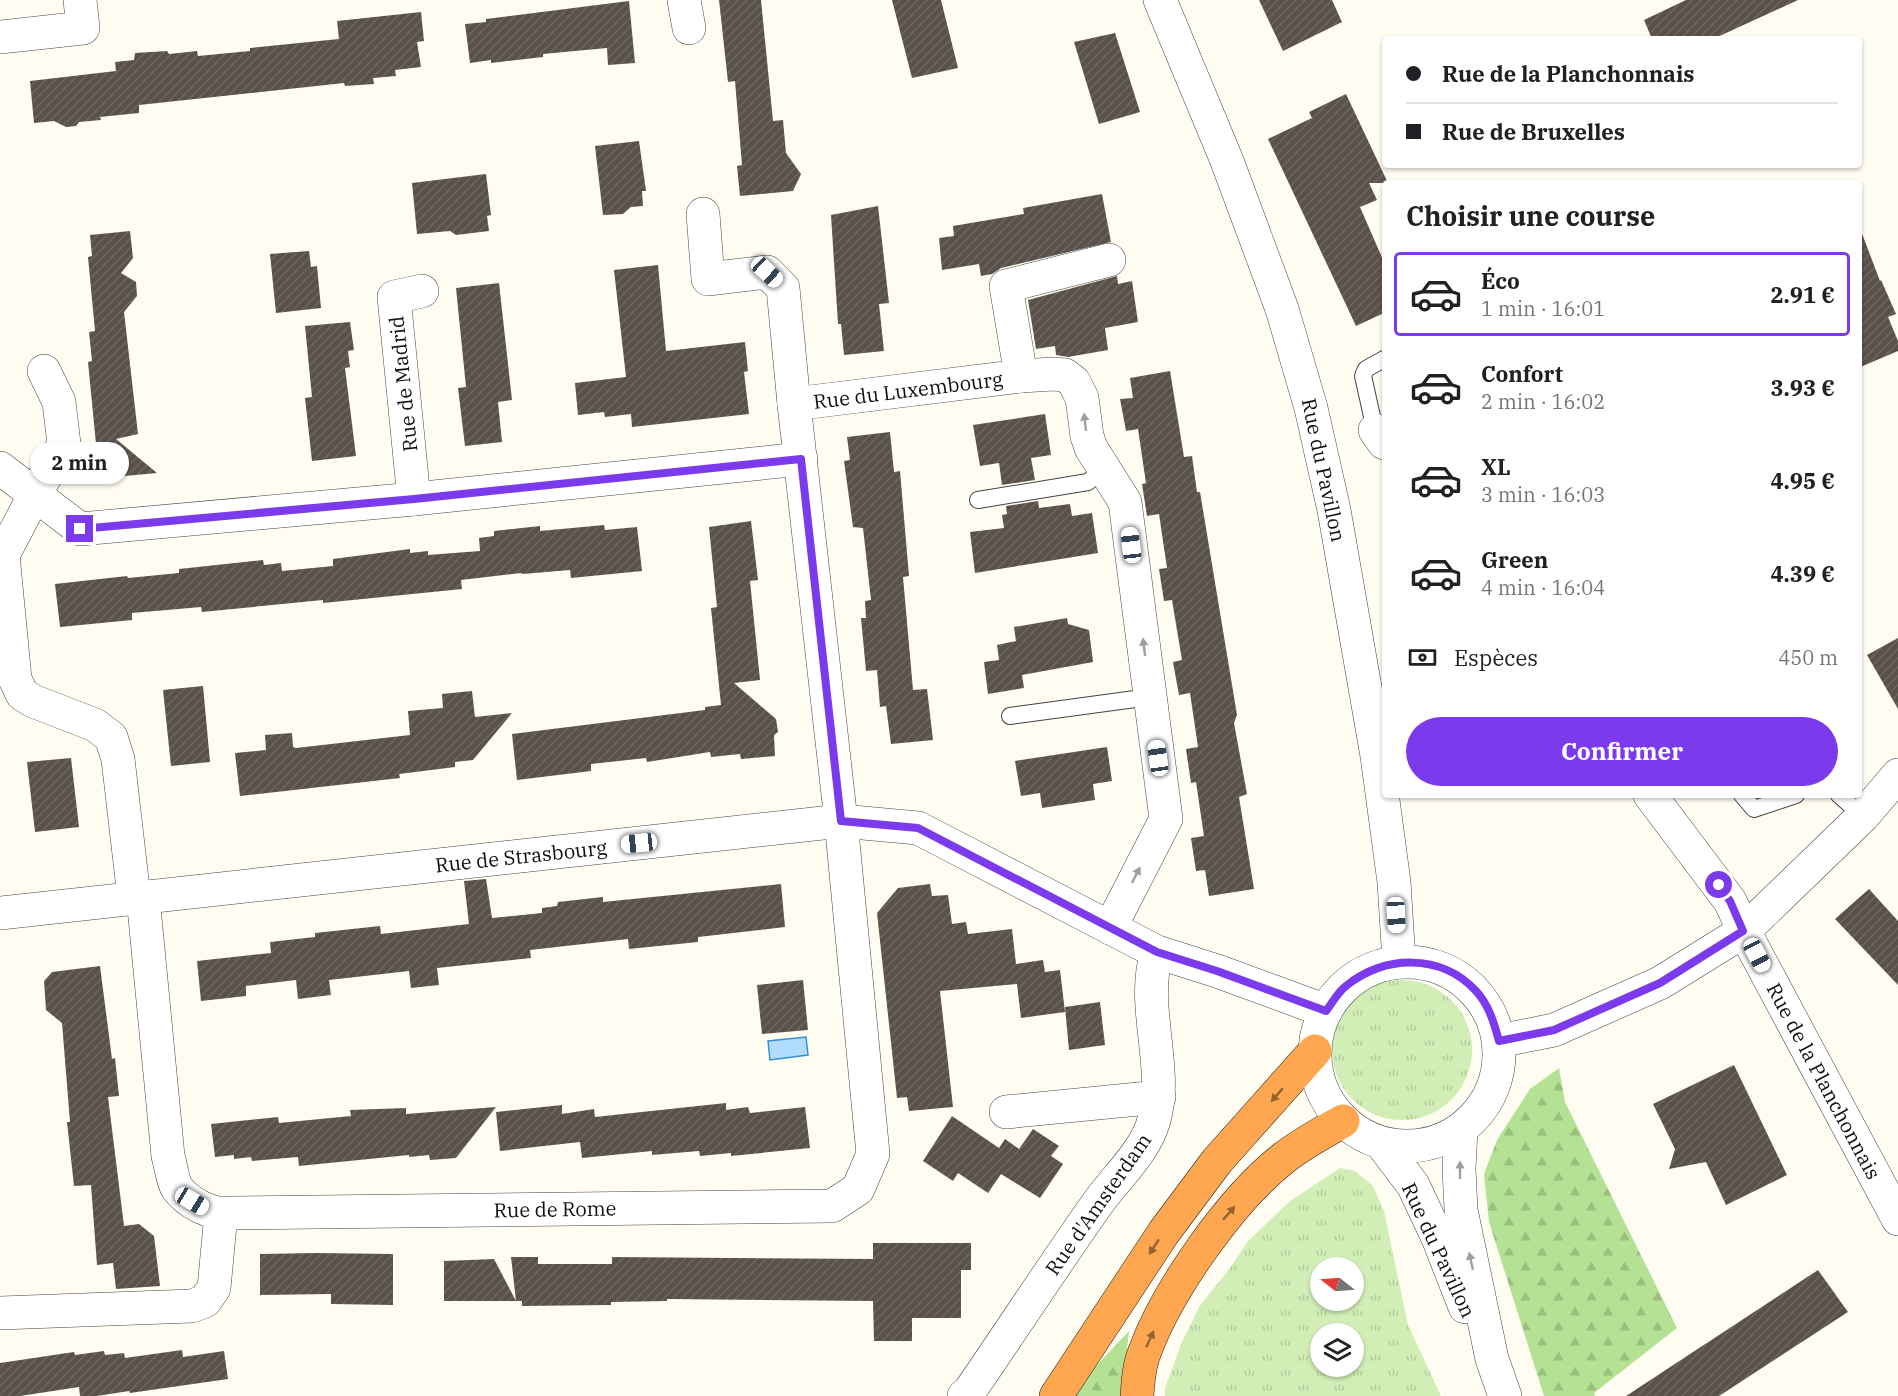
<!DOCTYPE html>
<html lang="fr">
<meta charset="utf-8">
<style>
:root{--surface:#fff;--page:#f6f6f6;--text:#202124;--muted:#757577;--line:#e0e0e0;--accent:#7c3aed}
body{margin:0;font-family:"IBM Plex Serif",serif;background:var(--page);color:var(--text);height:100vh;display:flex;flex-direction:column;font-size:22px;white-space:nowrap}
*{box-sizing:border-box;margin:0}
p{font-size:20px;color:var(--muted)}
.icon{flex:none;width:33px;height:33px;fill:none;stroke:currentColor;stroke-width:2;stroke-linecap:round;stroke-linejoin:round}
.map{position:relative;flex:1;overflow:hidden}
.drawer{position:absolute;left:1382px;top:180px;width:480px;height:618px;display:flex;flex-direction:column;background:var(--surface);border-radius:6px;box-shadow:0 2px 4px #0004}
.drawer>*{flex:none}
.banner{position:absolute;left:1382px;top:36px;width:480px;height:132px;border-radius:6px;box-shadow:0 2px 4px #0004;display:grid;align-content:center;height:132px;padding:0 24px;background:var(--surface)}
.needle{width:39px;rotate:287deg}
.buttons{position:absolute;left:1310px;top:1257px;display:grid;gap:12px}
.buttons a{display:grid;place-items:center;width:54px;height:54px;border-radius:50%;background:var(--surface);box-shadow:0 2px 4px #0004;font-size:30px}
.end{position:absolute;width:27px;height:27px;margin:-14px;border:8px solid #7c3aed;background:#fff;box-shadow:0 0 0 3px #fff}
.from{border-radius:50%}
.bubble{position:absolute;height:42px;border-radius:21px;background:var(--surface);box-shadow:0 2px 4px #0004;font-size:20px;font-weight:700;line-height:42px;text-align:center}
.car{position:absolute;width:18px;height:36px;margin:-18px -9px;border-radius:8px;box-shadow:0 0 4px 2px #0007;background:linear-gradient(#fff 24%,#345 0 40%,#fff 0 76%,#345 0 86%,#fff 0)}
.banner b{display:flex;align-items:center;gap:21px;height:57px;font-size:22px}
.banner b+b{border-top:2px solid var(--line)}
.banner i{width:15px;height:15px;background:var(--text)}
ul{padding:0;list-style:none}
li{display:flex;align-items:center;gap:18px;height:84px;margin:0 12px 9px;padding:0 12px;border:3px solid transparent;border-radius:6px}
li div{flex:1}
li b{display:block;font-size:22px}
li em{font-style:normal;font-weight:700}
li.active{border-color:var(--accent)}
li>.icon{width:54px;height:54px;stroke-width:1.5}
h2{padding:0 24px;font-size:27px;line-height:72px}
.pay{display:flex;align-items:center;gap:15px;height:66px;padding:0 24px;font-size:22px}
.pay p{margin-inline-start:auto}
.primary-button{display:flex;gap:12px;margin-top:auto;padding:12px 24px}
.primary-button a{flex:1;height:69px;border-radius:36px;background:var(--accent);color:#fff;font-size:24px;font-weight:700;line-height:69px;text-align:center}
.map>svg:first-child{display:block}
</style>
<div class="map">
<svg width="1898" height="1396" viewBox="0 0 1898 1396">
<defs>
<pattern id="grass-tufts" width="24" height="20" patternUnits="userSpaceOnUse" patternTransform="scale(1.5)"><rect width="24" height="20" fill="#d2eeb7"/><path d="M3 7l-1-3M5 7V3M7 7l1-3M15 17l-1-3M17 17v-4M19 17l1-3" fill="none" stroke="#b3cb9c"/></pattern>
<pattern id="forest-firs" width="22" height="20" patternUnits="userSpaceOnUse" patternTransform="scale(1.5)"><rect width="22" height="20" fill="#b4e194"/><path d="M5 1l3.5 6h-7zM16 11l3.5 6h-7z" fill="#9ac07f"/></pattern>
<pattern id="building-hatch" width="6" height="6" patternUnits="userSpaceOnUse" patternTransform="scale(1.5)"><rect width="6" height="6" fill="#5a514b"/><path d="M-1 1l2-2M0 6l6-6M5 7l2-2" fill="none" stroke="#6d6561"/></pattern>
</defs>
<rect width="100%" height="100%" fill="#fffdf2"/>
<g fill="url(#grass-tufts)" fill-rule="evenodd">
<circle cx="1402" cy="1050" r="70"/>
<path d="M 1340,1168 L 1355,1171 L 1373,1186 L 1384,1211 L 1408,1325 L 1441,1396 L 1165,1396 L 1165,1388 L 1182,1342 L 1199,1307 L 1230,1268 L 1248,1241 L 1290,1201 ZM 1320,1268 L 1353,1268 L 1353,1300 L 1320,1300 ZM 1320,1334 L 1353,1334 L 1353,1366 L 1320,1366 Z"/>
</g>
<g fill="url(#forest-firs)">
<path d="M 1559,1068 L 1565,1102 L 1677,1328 L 1594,1393 L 1595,1396 L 1544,1396 L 1489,1222 L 1484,1174 L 1497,1140 L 1530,1089 Z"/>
<path d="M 1129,1331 L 1122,1396 L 1075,1396 L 1096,1366 Z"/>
</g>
<path fill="#b1ddfc" stroke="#3190da" stroke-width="1.5" d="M 806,1037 L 808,1055 L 770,1060 L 768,1041 Z"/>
<g fill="url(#building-hatch)">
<path d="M 719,0 L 761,0 L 773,121 L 783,120 L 786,153 L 801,174 L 793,191 L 740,196 L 737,166 L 742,165 L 735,81 L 728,82 Z"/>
<path d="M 892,0 L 941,0 L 958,68 L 912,78 Z"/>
<path d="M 1259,0 L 1332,0 L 1342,22 L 1283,51 Z"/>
<path d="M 1686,0 L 1798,0 L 1713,39 L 1652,39 L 1644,20 Z"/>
<path d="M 629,1 L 635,63 L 608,65 L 607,48 L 543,54 L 543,57 L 491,63 L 491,60 L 470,63 L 465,24 L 486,22 L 486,19 Z"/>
<path d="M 421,12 L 424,41 L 417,42 L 421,67 L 395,70 L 396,76 L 373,78 L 374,84 L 345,86 L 344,83 L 139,105 L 139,113 L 100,117 L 101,120 L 79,122 L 76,126 L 66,127 L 54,121 L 34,123 L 30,81 L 116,71 L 115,62 L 134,60 L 135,53 L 167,51 L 169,54 L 197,51 L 198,56 L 250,51 L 250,48 L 339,39 L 337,21 Z"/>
<path d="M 1115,33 L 1140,112 L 1099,124 L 1074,42 Z"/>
<path d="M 1346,94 L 1388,183 L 1369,183 L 1377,200 L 1360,207 L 1384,262 L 1384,313 L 1356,326 L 1268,139 L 1312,118 L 1309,112 Z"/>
<path d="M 639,141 L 646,191 L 642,191 L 643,206 L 631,207 L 623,214 L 603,215 L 595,146 Z"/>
<path d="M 486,174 L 491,215 L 487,216 L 489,231 L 456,235 L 450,231 L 417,234 L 412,183 Z"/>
<path d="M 1102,194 L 1111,242 L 1001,268 L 992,274 L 981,276 L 979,264 L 942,270 L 939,238 L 954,236 L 953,226 L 1024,214 L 1023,208 Z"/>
<path d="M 878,206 L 889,303 L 879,304 L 884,351 L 844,355 L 841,324 L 838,324 L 831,215 Z"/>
<path d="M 130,231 L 133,258 L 121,273 L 136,282 L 137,296 L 124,312 L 138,434 L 116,439 L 157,473 L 103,478 L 99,443 L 96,444 L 88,362 L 92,361 L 89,332 L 95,331 L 88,257 L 92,256 L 90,235 Z"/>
<path d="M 1858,231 L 1861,231 L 1880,281 L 1881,280 L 1896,314 L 1888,317 L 1898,341 L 1898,351 L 1858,368 Z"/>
<path d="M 309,251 L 311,267 L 317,266 L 321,308 L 276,313 L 270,254 Z"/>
<path d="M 658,265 L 666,351 L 745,342 L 748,371 L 744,372 L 749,414 L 632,427 L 631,414 L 605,417 L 604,412 L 578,415 L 575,383 L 626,377 L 614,270 Z"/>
<path d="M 1117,276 L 1118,284 L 1132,281 L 1138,322 L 1105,328 L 1108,350 L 1068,357 L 1056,355 L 1055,346 L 1036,349 L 1028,300 Z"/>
<path d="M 499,283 L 512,400 L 498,402 L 502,442 L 465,446 L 458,388 L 466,387 L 456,288 Z"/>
<path d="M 350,322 L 354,350 L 348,351 L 350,367 L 345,368 L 356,456 L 312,461 L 305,398 L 312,397 L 305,326 Z"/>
<path d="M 1170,371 L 1184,457 L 1192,456 L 1197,492 L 1200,492 L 1237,715 L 1234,723 L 1247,794 L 1239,797 L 1254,889 L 1209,896 L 1205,870 L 1196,871 L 1191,838 L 1204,836 L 1196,782 L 1191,783 L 1186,749 L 1198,747 L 1190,693 L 1179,695 L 1173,662 L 1182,660 L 1172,600 L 1164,601 L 1159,569 L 1167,568 L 1159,514 L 1147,516 L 1142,484 L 1146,483 L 1138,429 L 1126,431 L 1120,399 L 1133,398 L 1130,378 Z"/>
<path d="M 1045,414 L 1051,455 L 1031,458 L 1035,480 L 1002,485 L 999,463 L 980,466 L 973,425 Z"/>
<path d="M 890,432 L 894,472 L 900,471 L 909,576 L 903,577 L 913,690 L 927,689 L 933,740 L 891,744 L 886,706 L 880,707 L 877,670 L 866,671 L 861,618 L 866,618 L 865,601 L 871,600 L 863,528 L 853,527 L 844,461 L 850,460 L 847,437 Z"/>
<path d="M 1038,501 L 1039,508 L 1070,504 L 1072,516 L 1092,513 L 1098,553 L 975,573 L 970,532 L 1004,528 L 1002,515 L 1007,514 L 1006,506 Z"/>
<path d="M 751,521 L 758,580 L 750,581 L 760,680 L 734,683 L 776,719 L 778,732 L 774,735 L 775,756 L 741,759 L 740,754 L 711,757 L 710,752 L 647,762 L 646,758 L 591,764 L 591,771 L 517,780 L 512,734 L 705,710 L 705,707 L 721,705 L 711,608 L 717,607 L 709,527 Z"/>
<path d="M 604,525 L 605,530 L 637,527 L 642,571 L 571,578 L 570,570 L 523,574 L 521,573 L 461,580 L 462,589 L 323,603 L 323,600 L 202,612 L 201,607 L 132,613 L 132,620 L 60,627 L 55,584 L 127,576 L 128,578 L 179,573 L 179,569 L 263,560 L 264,565 L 281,563 L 282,571 L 333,566 L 333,559 L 410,549 L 410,553 L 428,551 L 428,555 L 480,551 L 479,538 L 494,536 L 494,531 L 540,526 L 540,531 Z"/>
<path d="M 1067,618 L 1068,624 L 1089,630 L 1093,662 L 1022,675 L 1024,688 L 988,694 L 984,662 L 999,660 L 997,645 L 1016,641 L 1014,627 Z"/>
<path d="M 1898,638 L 1898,709 L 1867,655 Z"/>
<path d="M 203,686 L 210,762 L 171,766 L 163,690 Z"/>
<path d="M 472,691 L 475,717 L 512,713 L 473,760 L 455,762 L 455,767 L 399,774 L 400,778 L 240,796 L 235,753 L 266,750 L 265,735 L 292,733 L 293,747 L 296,748 L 410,735 L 408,711 L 443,708 L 442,694 Z"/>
<path d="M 1107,747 L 1112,781 L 1093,784 L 1095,800 L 1042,808 L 1040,793 L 1021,796 L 1015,761 Z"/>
<path d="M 71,758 L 79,827 L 35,832 L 27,762 Z"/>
<path d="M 486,879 L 492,918 L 542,913 L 542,908 L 557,906 L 558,902 L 603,897 L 603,902 L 781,884 L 785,927 L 698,937 L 698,942 L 629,949 L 628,939 L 530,950 L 531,958 L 437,968 L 439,985 L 411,988 L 409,971 L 329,980 L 331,995 L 298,999 L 296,980 L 246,986 L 246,996 L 201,1001 L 197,961 L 271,953 L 270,942 L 315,937 L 315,933 L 380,926 L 381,934 L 469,924 L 464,881 Z"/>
<path d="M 930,884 L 932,896 L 948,895 L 952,924 L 966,922 L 968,934 L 1012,929 L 1016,964 L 1043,960 L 1045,972 L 1060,970 L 1065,1012 L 1021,1018 L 1017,984 L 940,991 L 953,1107 L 909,1111 L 907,1097 L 897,1098 L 877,913 L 898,888 Z"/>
<path d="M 1869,889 L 1898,921 L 1898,985 L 1835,919 Z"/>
<path d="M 100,966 L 112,1059 L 115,1058 L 119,1096 L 108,1097 L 124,1226 L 139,1224 L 154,1236 L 160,1286 L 116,1289 L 113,1263 L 97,1265 L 91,1185 L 74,1186 L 67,1122 L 70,1122 L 62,1023 L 46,1010 L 44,981 L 52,972 Z"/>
<path d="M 803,980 L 808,1030 L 762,1034 L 757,985 Z"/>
<path d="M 1100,1002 L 1105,1045 L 1069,1050 L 1065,1007 Z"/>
<path d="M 1734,1065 L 1787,1175 L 1726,1205 L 1706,1162 L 1669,1169 L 1675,1149 L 1653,1104 Z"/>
<path d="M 726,1103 L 726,1110 L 748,1107 L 750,1113 L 805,1107 L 810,1148 L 731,1156 L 731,1153 L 700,1156 L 699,1151 L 652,1155 L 652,1151 L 582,1158 L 580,1142 L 500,1151 L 496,1112 L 562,1105 L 562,1114 L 594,1109 L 595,1117 Z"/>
<path d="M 496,1107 L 456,1158 L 430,1160 L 429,1155 L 409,1157 L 409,1155 L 299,1166 L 298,1157 L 252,1161 L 251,1157 L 234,1159 L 234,1155 L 215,1157 L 211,1124 L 278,1117 L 279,1123 L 351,1116 L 350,1110 L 406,1108 L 406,1114 Z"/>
<path d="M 952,1116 L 999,1148 L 1005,1139 L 1019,1149 L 1033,1129 L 1059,1146 L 1051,1156 L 1063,1164 L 1040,1198 L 1001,1174 L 988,1193 L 958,1173 L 953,1181 L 923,1161 Z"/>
<path d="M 873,1243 L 971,1243 L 971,1270 L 961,1270 L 961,1318 L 912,1318 L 912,1341 L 874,1341 L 873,1301 L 667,1299 L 667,1301 L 611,1302 L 611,1305 L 522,1306 L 522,1301 L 444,1301 L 444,1261 L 494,1259 L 516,1301 L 511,1257 L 538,1257 L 538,1264 L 612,1264 L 612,1257 L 873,1259 Z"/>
<path d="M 315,1253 L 393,1254 L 393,1305 L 331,1304 L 331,1294 L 260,1295 L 260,1254 Z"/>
<path d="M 1818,1270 L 1848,1312 L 1719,1396 L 1626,1396 Z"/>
<path d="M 182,1350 L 183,1357 L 224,1351 L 228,1379 L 130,1393 L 129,1391 L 97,1396 L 80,1396 L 79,1387 L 20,1396 L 0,1396 L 0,1363 L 74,1352 L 75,1355 L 104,1351 L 105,1355 L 124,1353 L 125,1358 Z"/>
</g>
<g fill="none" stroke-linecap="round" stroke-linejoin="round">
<g stroke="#434343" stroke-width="18">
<g id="service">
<path d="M 1375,430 L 1363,376 L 1366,369 L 1384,359"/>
<path d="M 978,500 L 1088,482 L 1103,469"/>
<path d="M 1010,716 L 1150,697"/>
<path d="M 1742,795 L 1754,809 L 1796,795"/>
<path d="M 1839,795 L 1863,816"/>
</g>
</g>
<g stroke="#434343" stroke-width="34">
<g id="minor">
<path d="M 684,0 L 689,28"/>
<path d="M 0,37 L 83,28 L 80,0"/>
<path d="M 44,371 L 59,402 L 64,444 L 34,496 L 3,555 L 15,679 L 22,694 L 33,701 L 95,725 L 111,737 L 118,759 L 134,897"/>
<path d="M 1021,376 L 1006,286 L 1109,260"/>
<path d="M 794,404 L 1021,376 L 1053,374 L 1065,375 L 1074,382 L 1082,398 L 1087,436 L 1091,448 L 1125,502 L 1166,819 L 1110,928"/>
<path d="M 1375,430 L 1384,443"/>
<path d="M 0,468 L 80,529 L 414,499 L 801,459"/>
<path d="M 414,499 L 394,297 L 422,291"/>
<path d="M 1650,795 L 1730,901 L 1744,931 L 1898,1219"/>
<path d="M 143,897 L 168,1156 C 171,1165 172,1180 177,1188 C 188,1203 213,1216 231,1213 L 832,1206 L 858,1189 L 873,1154 L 841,821 L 794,404 L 783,288 L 767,272 L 708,279 L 703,214"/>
<path d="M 0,913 L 841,821 L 918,828 L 1157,952 L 1217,971 L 1326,1011"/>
<path d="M 1006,1112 L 1159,1097"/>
<path d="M 0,1313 L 192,1306 L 205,1301 L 214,1288 L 221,1214"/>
<path d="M 964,1396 L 969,1392 C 1011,1331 1052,1268 1095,1207 C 1114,1179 1145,1153 1154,1120 C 1169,1066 1140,1006 1157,952"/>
</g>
</g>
<g stroke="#434343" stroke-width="34">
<g id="tertiary">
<path d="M 1160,0 L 1227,161 L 1282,309 L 1311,408 L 1334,510 L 1377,756 L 1394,882 L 1399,962"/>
<circle cx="1407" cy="1054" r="92"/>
<path d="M 1499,1041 L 1554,1030 L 1660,983 L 1744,931 L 1863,816 L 1898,775"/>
<path d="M 1461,1129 L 1459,1169 L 1461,1210 L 1492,1359 L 1505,1396"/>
<path d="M 1381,1143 L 1413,1185 L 1438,1238 L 1465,1307"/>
</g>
</g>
<g stroke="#212121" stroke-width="34">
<g id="motorway">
<path d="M 1056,1396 L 1164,1232 L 1217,1161 L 1315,1051"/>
<path d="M 1137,1396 C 1138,1381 1139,1365 1145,1351 C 1168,1289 1232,1198 1285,1157 C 1303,1143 1324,1132 1343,1121"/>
</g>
</g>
<use href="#service" stroke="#fff" stroke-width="16"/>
<use href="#minor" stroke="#fff" stroke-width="33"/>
<use href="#tertiary" stroke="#fff" stroke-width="33"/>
<use href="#motorway" stroke="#ffa750" stroke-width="33"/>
</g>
<defs><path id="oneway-solid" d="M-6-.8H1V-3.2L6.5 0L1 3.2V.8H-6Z" transform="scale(1.5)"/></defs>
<g fill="#9f9f9f">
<use href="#oneway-solid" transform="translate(1085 422) rotate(-97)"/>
<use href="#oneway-solid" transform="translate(1144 647) rotate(-97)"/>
<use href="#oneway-solid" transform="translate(1136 875) rotate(-63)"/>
<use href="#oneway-solid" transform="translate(1460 1170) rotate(-90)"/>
<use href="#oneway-solid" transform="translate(1471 1261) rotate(-102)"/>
</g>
<g fill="#936333">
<use href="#oneway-solid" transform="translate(1277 1095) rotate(131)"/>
<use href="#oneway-solid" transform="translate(1229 1213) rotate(-49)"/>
<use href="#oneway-solid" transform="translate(1154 1247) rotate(123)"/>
<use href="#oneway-solid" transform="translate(1150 1339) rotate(-66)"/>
</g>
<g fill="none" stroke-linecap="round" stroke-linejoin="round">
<path stroke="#7c3aed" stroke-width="8" d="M 80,529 L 414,499 L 801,459 L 841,821 L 918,828 L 1157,952 L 1217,971 L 1326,1011 C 1332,1003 1338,992 1346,986 C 1383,955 1441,953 1476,991 C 1489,1005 1494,1023 1499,1041 L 1554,1030 L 1660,983 L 1743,931 L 1730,901 L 1719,885"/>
</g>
<g text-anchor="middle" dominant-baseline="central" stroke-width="6" stroke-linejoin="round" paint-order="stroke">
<g font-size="20" fill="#101010" stroke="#fff">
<text transform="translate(403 384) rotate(-96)">Rue de Madrid</text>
<text transform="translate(908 390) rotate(-7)">Rue du Luxembourg</text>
<text transform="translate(1324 470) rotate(78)">Rue du Pavillon</text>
<text transform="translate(521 856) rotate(-6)">Rue de Strasbourg</text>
<text transform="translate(1824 1081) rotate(62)">Rue de la Planchonnais</text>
<text transform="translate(1098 1204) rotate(-55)">Rue d'Amsterdam</text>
<text transform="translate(555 1209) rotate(-1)">Rue de Rome</text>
<text transform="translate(1439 1250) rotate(65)">Rue du Pavillon</text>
</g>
</g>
</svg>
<div class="buttons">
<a><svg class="needle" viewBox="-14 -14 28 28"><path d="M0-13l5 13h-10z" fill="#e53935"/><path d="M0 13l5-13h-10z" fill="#757577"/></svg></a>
<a><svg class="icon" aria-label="layers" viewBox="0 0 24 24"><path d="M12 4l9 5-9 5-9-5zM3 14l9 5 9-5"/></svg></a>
</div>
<i class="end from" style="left:1719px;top:885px"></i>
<i class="end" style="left:80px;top:529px"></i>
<div class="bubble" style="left:30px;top:442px;width:99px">2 min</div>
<i class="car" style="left:767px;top:272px;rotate:133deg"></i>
<i class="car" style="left:1131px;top:545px;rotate:353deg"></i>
<i class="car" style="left:1158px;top:758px;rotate:352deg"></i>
<i class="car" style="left:639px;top:843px;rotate:264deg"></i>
<i class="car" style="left:1396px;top:915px;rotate:177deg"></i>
<i class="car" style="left:1757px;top:955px;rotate:152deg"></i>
<i class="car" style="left:192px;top:1201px;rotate:121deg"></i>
<div class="banner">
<b><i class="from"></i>Rue de la Planchonnais</b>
<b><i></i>Rue de Bruxelles</b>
</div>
<section class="drawer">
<h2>Choisir une course</h2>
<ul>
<li class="active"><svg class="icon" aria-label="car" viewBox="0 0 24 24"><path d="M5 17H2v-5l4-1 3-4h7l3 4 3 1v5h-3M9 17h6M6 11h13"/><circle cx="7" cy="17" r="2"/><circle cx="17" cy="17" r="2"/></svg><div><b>Éco</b><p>1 min · 16:01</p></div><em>2.91 €</em></li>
<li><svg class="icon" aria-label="car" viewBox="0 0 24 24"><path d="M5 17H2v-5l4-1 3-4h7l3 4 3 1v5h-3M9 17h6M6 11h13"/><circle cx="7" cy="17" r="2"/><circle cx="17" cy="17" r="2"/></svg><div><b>Confort</b><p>2 min · 16:02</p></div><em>3.93 €</em></li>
<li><svg class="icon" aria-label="car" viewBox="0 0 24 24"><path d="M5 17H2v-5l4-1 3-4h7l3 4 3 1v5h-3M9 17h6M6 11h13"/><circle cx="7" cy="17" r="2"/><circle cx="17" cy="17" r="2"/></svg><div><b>XL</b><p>3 min · 16:03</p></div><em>4.95 €</em></li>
<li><svg class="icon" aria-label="car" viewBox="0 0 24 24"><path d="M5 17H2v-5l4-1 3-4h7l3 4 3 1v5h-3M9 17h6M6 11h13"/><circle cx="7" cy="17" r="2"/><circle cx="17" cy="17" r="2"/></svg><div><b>Green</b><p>4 min · 16:04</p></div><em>4.39 €</em></li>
</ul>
<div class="pay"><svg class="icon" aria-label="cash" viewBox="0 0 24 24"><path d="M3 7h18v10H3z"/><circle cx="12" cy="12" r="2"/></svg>Espèces<p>450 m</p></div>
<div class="primary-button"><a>Confirmer</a></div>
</section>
</div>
